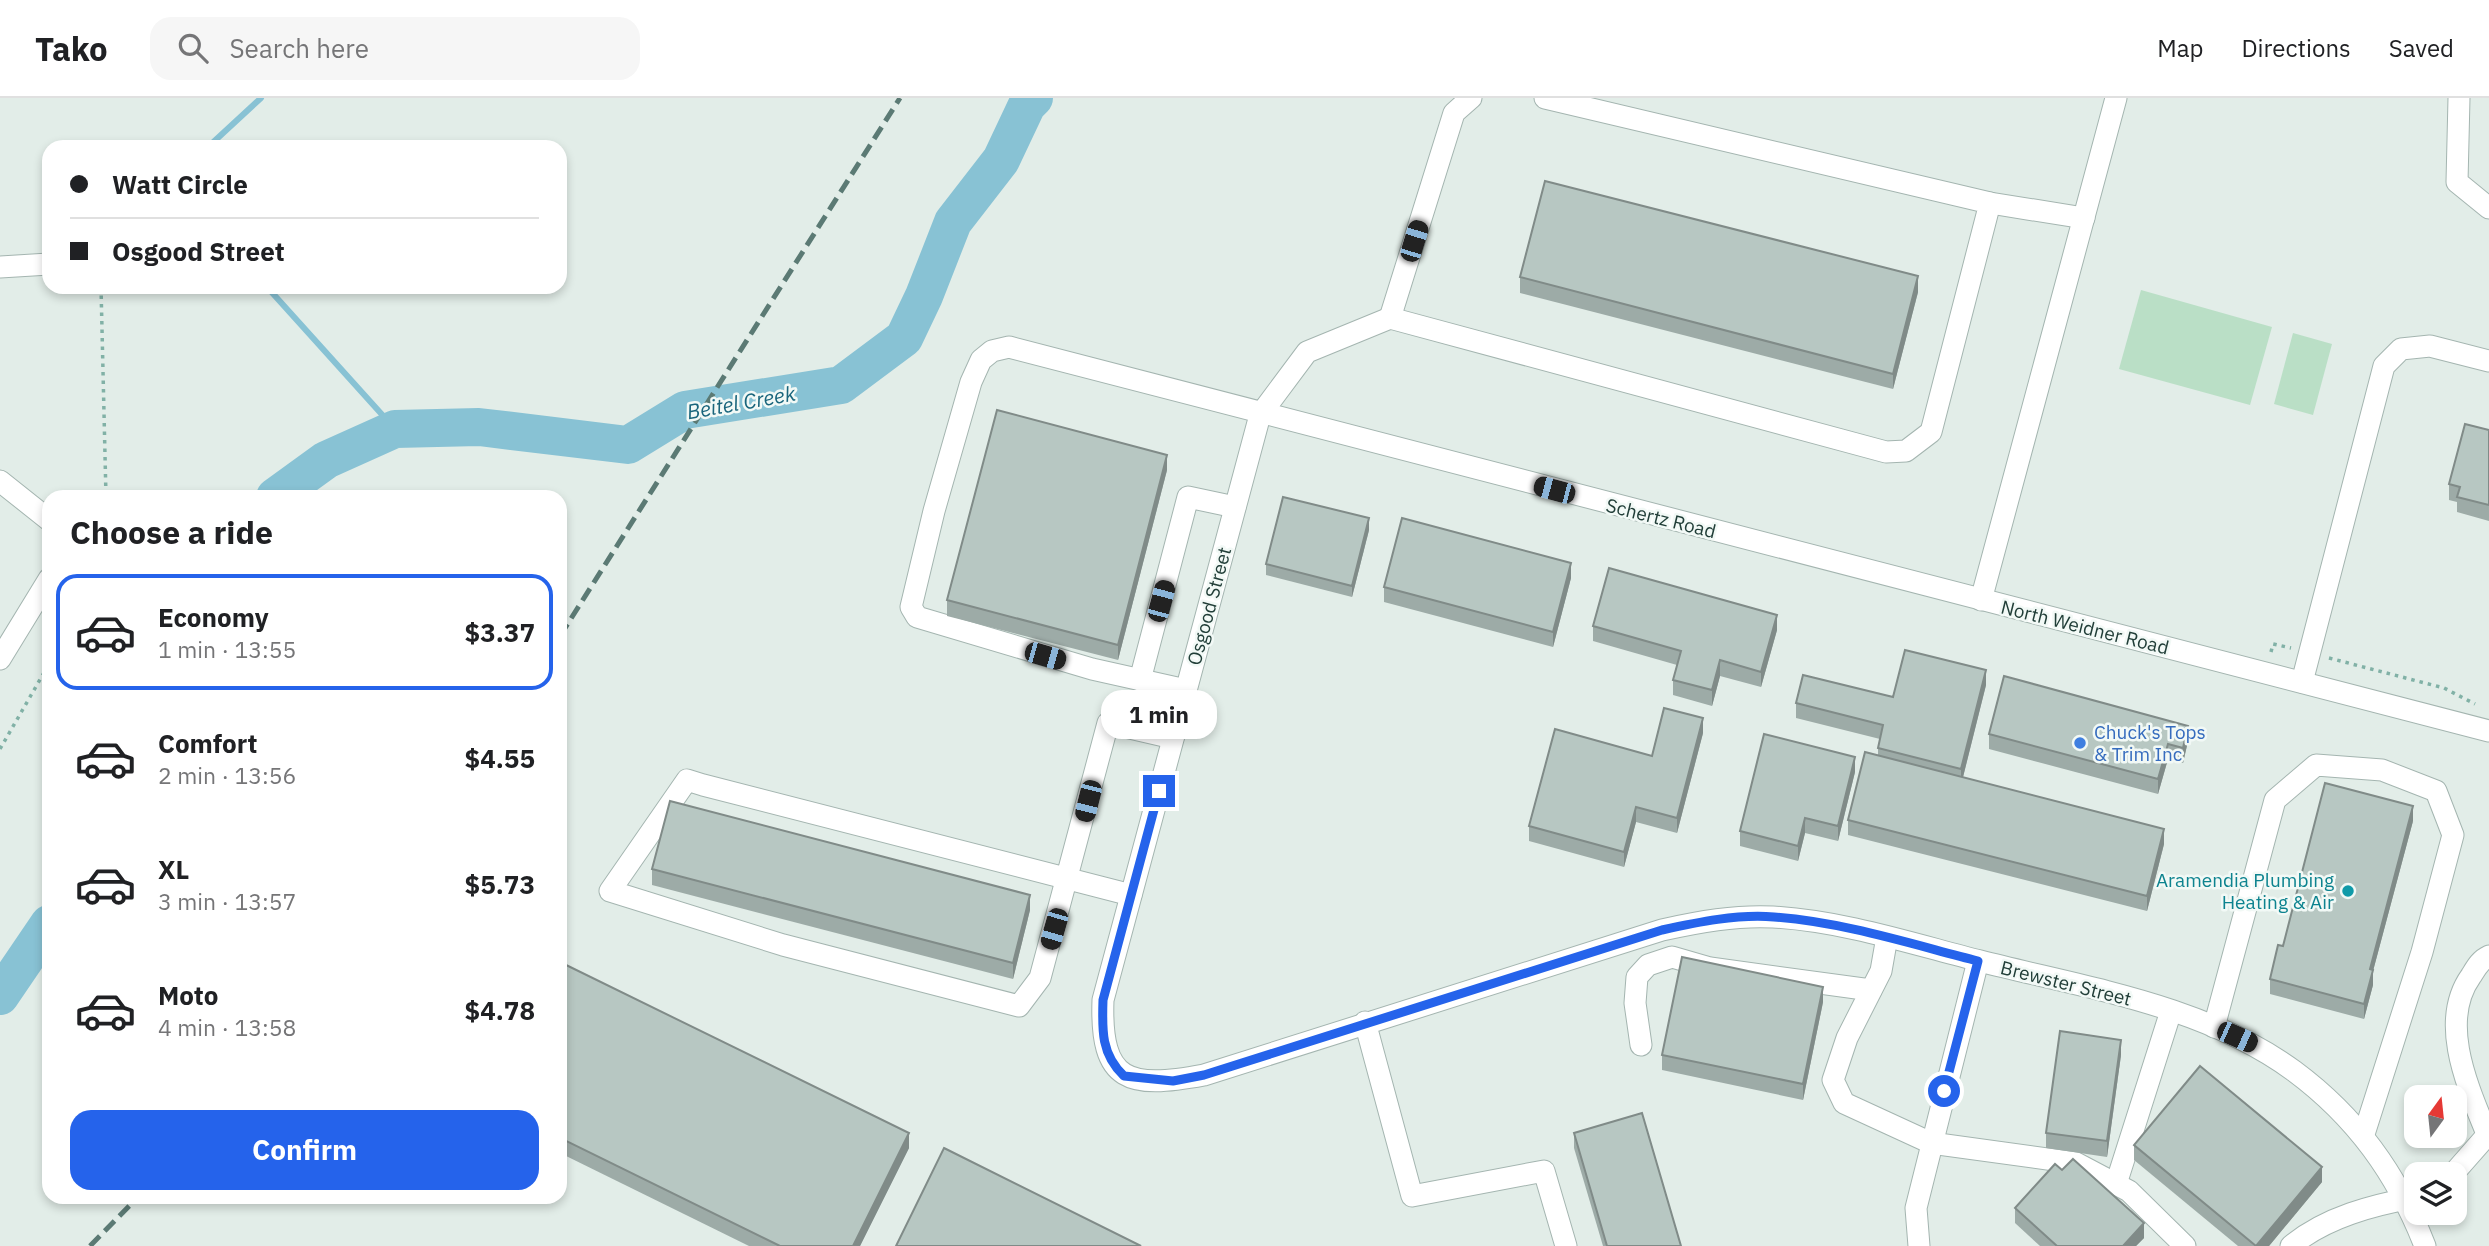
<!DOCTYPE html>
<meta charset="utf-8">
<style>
:root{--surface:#fff;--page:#f6f6f6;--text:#202124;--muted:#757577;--line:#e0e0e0;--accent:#2563eb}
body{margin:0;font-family:"IBM Plex Sans",sans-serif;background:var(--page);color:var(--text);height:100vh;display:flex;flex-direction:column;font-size:26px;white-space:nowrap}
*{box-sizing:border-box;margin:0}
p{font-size:23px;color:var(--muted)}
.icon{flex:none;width:38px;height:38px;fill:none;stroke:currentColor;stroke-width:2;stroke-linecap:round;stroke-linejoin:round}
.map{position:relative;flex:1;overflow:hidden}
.drawer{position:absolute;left:42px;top:392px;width:525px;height:714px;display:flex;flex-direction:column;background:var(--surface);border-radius:21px;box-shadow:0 4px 10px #0003}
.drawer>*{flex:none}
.guide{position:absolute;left:42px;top:42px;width:525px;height:154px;border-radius:21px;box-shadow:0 4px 10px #0003;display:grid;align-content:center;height:154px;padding:0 28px;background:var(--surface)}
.needle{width:46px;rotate:15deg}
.fabs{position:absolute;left:2404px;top:987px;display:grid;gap:14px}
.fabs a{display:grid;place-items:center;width:63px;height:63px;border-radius:14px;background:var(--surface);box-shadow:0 4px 10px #0003;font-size:35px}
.end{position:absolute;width:32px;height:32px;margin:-16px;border:9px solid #2563eb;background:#fff;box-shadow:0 0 0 4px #fff}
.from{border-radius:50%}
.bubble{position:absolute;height:49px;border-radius:21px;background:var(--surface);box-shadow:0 4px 10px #0003;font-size:23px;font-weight:700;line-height:49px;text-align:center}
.car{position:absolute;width:21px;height:42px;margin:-21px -10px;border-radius:9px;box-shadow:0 0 5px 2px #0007;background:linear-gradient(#222 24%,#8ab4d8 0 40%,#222 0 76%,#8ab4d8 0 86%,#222 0)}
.guide b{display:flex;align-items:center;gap:24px;height:66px;font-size:26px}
.guide b+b{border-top:2px solid var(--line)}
.guide i{width:18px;height:18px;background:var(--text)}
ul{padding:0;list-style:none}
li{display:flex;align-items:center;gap:21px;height:116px;margin:0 14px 10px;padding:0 14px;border:4px solid transparent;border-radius:21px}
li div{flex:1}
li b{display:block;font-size:26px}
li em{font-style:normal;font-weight:700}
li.on{border-color:var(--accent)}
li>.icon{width:63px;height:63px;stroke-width:1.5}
h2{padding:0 28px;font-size:32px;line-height:84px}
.cta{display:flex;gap:14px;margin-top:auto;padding:14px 28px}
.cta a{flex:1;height:80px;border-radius:21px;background:var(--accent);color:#fff;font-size:28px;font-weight:700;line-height:80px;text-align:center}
header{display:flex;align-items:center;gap:42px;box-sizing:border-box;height:98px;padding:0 35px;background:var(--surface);border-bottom:2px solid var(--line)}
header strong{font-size:33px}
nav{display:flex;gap:38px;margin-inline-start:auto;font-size:24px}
.search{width:490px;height:63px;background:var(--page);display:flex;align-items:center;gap:18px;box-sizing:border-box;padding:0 24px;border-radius:21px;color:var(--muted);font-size:26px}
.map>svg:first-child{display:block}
</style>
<header>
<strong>Tako</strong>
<div class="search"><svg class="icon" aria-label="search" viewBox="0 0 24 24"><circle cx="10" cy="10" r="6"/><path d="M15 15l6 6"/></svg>Search here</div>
<nav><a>Map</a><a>Directions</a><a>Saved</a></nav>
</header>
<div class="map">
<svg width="2489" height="1148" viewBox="0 0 2489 1148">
<rect width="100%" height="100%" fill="#e2ede8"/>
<g fill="#badfc6">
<path d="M 2141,192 L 2272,229 L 2250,307 L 2119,271 Z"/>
<path d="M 2293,235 L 2332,246 L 2313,317 L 2274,306 Z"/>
</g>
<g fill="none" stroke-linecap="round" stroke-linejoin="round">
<g stroke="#88c2d4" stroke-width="6">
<path d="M 208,49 L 261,0"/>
<path d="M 267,189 L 395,331"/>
</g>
<g stroke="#88c2d4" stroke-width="38">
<path d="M 275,399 L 326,362 L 395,331 L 479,329 L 628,347 L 685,312 L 841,287 L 904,240 L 924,198 L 953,124 L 1001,62 L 1027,7 L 1034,0"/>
<path d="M 0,898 L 49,826"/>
</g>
<g stroke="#a4b5b0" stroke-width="23">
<g id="minor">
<path d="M 1545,0 L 1990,105 L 1931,334 L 1906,353 L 1886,354 L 1390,220 L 1307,254 L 1260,317 L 1103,902 C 1100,985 1129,991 1204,977 L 1662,832 C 1698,824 1736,817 1773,819 C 1843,823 1913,846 1980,863 C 2086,890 2204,907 2294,973 C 2356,1019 2397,1076 2425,1148"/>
<path d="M 2459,0 L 2457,84 L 2489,110"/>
<path d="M 1990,105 L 2084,120"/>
<path d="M 0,169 L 49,166"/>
<path d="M 1390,220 L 1454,15 L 1471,0"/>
<path d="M 0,383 L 49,422"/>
<path d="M 1981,502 L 2116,0"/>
<path d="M 0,561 L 49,481"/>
<path d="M 1140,582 L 1188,399 L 1235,409"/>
<path d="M 2302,584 L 2384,268 L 2401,251 L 2430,248 L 2489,263"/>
<path d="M 1186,592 L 1092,571 L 917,519 L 911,509 L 934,413 L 971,284 L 981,262 L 992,253 L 1009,249 L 2489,633"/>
<path d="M 1131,797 L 703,687 L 687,682 L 610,793 L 783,847 L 1019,908 L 1040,880 L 1108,625 L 1173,640"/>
<path d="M 1887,839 L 1881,873 L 1847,940 L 1833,982 L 1844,1005 L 1931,1045 L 2076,1065 L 2129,1093 L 2185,1148"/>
<path d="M 1365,924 L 1412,1098 L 1544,1073 L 1566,1148"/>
<path d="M 2214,929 L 2275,702 L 2316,667 L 2382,672 L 2436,693 L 2453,737 L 2422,854 L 2364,1036"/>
<path d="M 1641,947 L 1635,905 L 1637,879 L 1648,867 L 1672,859 L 1710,870 L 1871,892"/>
<path d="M 2487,1036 C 2468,989 2438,924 2471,878 C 2476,870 2480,862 2489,858"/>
<path d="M 2453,1076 L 2489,1035"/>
<path d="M 2116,1086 L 2171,913"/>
<path d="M 1919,1148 L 1916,1110 L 1978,863"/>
<path d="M 2291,1148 C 2326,1119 2373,1107 2417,1099"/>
</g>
</g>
<g stroke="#81b1a6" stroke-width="3.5" stroke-dasharray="3.5 5" stroke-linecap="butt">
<path d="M 46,134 L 49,118"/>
<path d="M 101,189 L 106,399"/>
<path d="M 2271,554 L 2273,546 L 2291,550"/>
<path d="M 2329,560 L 2444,590 L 2475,606"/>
<path d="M 0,651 L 49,566"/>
</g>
<use href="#minor" stroke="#fff" stroke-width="21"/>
<g stroke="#5b7a74" stroke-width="5" stroke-dasharray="14 7" stroke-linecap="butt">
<path d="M 560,538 L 900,0"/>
<path d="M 90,1148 L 138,1099"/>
</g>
</g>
<g fill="#9daba7">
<path d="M 1520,179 L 1918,194 L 1893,291 L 1520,195 Z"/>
<path d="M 2489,332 L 2489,423 L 2457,414 L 2457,404 L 2449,402 L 2449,386 Z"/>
<path d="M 1167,372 L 1118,562 L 947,518 L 947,502 Z"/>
<path d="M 1369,432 L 1352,499 L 1266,477 L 1266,466 Z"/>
<path d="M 1571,480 L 1553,549 L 1384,504 L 1384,489 Z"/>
<path d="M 1593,528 L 1777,532 L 1761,589 L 1720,578 L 1712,608 L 1673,597 L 1673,582 L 1677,567 L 1593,543 Z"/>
<path d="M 1986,587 L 1963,679 L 2164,746 L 2147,813 L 1848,737 L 1848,722 L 1878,657 L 1878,650 L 1880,641 L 1796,620 L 1796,605 L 1893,599 Z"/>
<path d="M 1703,635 L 1677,735 L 1636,724 L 1624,769 L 1529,743 L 1529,728 L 1652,658 Z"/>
<path d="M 1989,636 L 2188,643 L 2183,665 L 2168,661 L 2158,696 L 1989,651 Z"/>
<path d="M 1855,674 L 1838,743 L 1805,735 L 1798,763 L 1740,748 L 1740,733 Z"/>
<path d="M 2413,723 L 2373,873 L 2373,887 L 2364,921 L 2270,896 L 2270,881 L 2283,848 Z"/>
<path d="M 652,771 L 1030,812 L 1013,881 L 652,787 Z"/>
<path d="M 560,864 L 909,1050 L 860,1148 L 749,1148 L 560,1055 Z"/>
<path d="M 1823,904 L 1803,1002 L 1662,972 L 1662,957 Z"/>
<path d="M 2121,957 L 2107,1059 L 2046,1050 L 2046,1035 Z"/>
<path d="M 1574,1035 L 1681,1148 L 1603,1148 L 1574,1050 Z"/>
<path d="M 2134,1047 L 2322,1084 L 2269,1148 L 2238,1148 L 2134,1062 Z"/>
<path d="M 2015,1110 L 2144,1140 L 2136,1148 L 2040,1148 L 2015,1125 Z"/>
</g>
<g fill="#808b88">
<path d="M 1918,178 L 1918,194 L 1893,291 L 1893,276 Z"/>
<path d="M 1167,357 L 1167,372 L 1118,562 L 1118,547 Z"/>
<path d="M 1369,420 L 1369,432 L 1352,499 L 1352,488 Z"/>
<path d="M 1571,465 L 1571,480 L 1553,549 L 1553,534 Z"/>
<path d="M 1777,517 L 1777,532 L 1761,589 L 1761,574 Z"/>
<path d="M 1720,562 L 1720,578 L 1712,608 L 1712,592 Z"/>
<path d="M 1986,572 L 1986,587 L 1961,687 L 1961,671 Z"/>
<path d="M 1703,620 L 1703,635 L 1677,735 L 1677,720 Z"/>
<path d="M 2188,628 L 2188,643 L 2183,665 L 2183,650 Z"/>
<path d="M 2168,646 L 2168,661 L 2158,696 L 2158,681 Z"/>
<path d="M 1855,659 L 1855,674 L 1838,743 L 1838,728 Z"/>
<path d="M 2413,708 L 2413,723 L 2373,873 L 2373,887 L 2364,921 L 2364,906 L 2370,871 Z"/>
<path d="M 1636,709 L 1636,724 L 1624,769 L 1624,754 Z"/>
<path d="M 1805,720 L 1805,735 L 1798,763 L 1798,748 Z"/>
<path d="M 2164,731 L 2164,746 L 2147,813 L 2147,798 Z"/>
<path d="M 1030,797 L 1030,812 L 1013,881 L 1013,865 Z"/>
<path d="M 1823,889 L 1823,904 L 1803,1002 L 1803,986 Z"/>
<path d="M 2121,942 L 2121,957 L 2107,1059 L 2107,1043 Z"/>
<path d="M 909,1035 L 909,1050 L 860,1148 L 853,1148 Z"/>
<path d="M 2322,1069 L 2322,1084 L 2269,1148 L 2256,1148 Z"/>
<path d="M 2144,1125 L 2144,1140 L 2136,1148 L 2123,1148 Z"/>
</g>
<g fill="#b7c7c2" stroke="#808b88" stroke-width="2">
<path d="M 1545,83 L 1918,178 L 1893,276 L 1520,179 Z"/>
<path d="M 997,312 L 1167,357 L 1118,547 L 947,502 Z"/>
<path d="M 2465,326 L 2489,332 L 2489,407 L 2457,399 L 2460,389 L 2449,386 Z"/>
<path d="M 1283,399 L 1369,420 L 1352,488 L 1266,466 Z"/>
<path d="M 1402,420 L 1571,465 L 1553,534 L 1384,489 Z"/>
<path d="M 1609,470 L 1777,517 L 1761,574 L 1720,562 L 1712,592 L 1673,582 L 1681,553 L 1593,528 Z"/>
<path d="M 1905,552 L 1986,572 L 1961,671 L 1878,650 L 1883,627 L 1796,605 L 1803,577 L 1893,599 Z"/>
<path d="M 2004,578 L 2188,628 L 2183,650 L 2168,646 L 2158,681 L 1989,636 Z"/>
<path d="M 1664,610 L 1703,620 L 1677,720 L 1636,709 L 1624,754 L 1529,728 L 1555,631 L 1652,658 Z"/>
<path d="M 1764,636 L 1855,659 L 1838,728 L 1805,720 L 1798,748 L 1740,733 Z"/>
<path d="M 1865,654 L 2164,731 L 2147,798 L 1848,722 Z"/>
<path d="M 2325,685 L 2413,708 L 2370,871 L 2373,872 L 2364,906 L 2270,881 L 2278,847 L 2283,848 Z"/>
<path d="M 670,703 L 1030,797 L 1013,865 L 652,771 Z"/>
<path d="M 1682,859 L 1823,889 L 1803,986 L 1662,957 Z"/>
<path d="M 560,864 L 909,1035 L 853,1148 L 780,1148 L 560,1040 Z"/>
<path d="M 2060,933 L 2121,942 L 2107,1043 L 2046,1035 Z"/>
<path d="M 2200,968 L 2322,1069 L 2256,1148 L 2134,1047 Z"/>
<path d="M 1642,1015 L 1681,1148 L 1607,1148 L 1574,1035 Z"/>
<path d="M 944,1050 L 1141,1148 L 896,1148 Z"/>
<path d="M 2073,1061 L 2144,1125 L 2123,1148 L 2057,1148 L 2015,1110 L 2055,1066 L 2062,1072 Z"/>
</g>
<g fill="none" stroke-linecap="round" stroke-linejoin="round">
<path stroke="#2563eb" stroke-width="9" d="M 1159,693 L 1103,902 C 1102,932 1101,956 1124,978 L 1173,983 L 1204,977 L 1662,832 C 1698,824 1737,816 1774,819 C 1843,824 1911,846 1978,863 L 1944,993"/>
</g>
<circle fill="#3f7fe0" stroke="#f2f9f6" stroke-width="2.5" cx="2080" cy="645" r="7"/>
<circle fill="#0f9aa8" stroke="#f2f9f6" stroke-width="2.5" cx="2348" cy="793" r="7"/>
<g text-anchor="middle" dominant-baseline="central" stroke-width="5" stroke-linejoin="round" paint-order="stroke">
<g font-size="19" fill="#213e38" stroke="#f2f9f6">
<text transform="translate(1661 420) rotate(14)">Schertz Road</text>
<text transform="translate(1209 508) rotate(-75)">Osgood Street</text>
<text transform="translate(2085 529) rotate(14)">North Weidner Road</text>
<text transform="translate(2066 885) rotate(14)">Brewster Street</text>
</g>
<g font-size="19" fill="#366cbe" stroke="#f2f9f6" text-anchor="start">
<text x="2094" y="634">Chuck's Tops<tspan x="2094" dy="22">&amp; Trim Inc</tspan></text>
</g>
<g font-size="19" fill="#0d838f" stroke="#f2f9f6" text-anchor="end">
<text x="2334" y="782">Aramendia Plumbing<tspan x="2334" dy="22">Heating &amp; Air</tspan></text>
</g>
<g font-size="21" font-style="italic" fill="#19657c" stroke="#f2f9f6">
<text transform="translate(741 304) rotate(-10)">Beitel Creek</text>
</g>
</g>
</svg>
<div class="fabs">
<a><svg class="needle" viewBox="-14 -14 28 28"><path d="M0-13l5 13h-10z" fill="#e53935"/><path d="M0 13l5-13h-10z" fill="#757577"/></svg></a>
<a><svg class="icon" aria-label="layers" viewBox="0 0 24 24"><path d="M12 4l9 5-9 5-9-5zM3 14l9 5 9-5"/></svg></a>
</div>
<i class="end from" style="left:1944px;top:993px"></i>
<i class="end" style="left:1159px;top:693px"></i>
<div class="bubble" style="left:1101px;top:592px;width:116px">1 min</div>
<i class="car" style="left:1414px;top:143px;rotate:17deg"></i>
<i class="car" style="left:1554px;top:392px;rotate:285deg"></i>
<i class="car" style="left:1161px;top:503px;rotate:15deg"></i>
<i class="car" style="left:1045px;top:558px;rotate:106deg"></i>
<i class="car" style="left:1088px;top:703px;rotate:194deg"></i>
<i class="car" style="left:1054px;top:831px;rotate:196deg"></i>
<i class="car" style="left:2237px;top:939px;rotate:114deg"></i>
<div class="guide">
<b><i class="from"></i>Watt Circle</b>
<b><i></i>Osgood Street</b>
</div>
<section class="drawer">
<h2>Choose a ride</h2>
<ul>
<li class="on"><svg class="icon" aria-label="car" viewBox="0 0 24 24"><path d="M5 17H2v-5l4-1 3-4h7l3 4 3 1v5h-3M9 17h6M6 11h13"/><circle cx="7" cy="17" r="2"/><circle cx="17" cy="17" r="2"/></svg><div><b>Economy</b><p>1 min · 13:55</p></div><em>$3.37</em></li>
<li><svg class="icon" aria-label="car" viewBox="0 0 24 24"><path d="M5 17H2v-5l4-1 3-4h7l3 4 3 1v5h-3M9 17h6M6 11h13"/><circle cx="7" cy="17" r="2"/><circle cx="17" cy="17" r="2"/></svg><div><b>Comfort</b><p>2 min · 13:56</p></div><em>$4.55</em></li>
<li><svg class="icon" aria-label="car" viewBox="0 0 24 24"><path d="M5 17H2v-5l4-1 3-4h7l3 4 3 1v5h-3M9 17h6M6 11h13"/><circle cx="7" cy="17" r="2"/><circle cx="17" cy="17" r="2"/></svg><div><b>XL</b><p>3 min · 13:57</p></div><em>$5.73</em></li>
<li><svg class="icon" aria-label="car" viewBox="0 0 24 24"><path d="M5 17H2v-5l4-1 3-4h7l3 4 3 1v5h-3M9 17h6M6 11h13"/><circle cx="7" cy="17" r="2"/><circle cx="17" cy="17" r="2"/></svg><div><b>Moto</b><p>4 min · 13:58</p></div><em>$4.78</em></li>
</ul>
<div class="cta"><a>Confirm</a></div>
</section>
</div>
